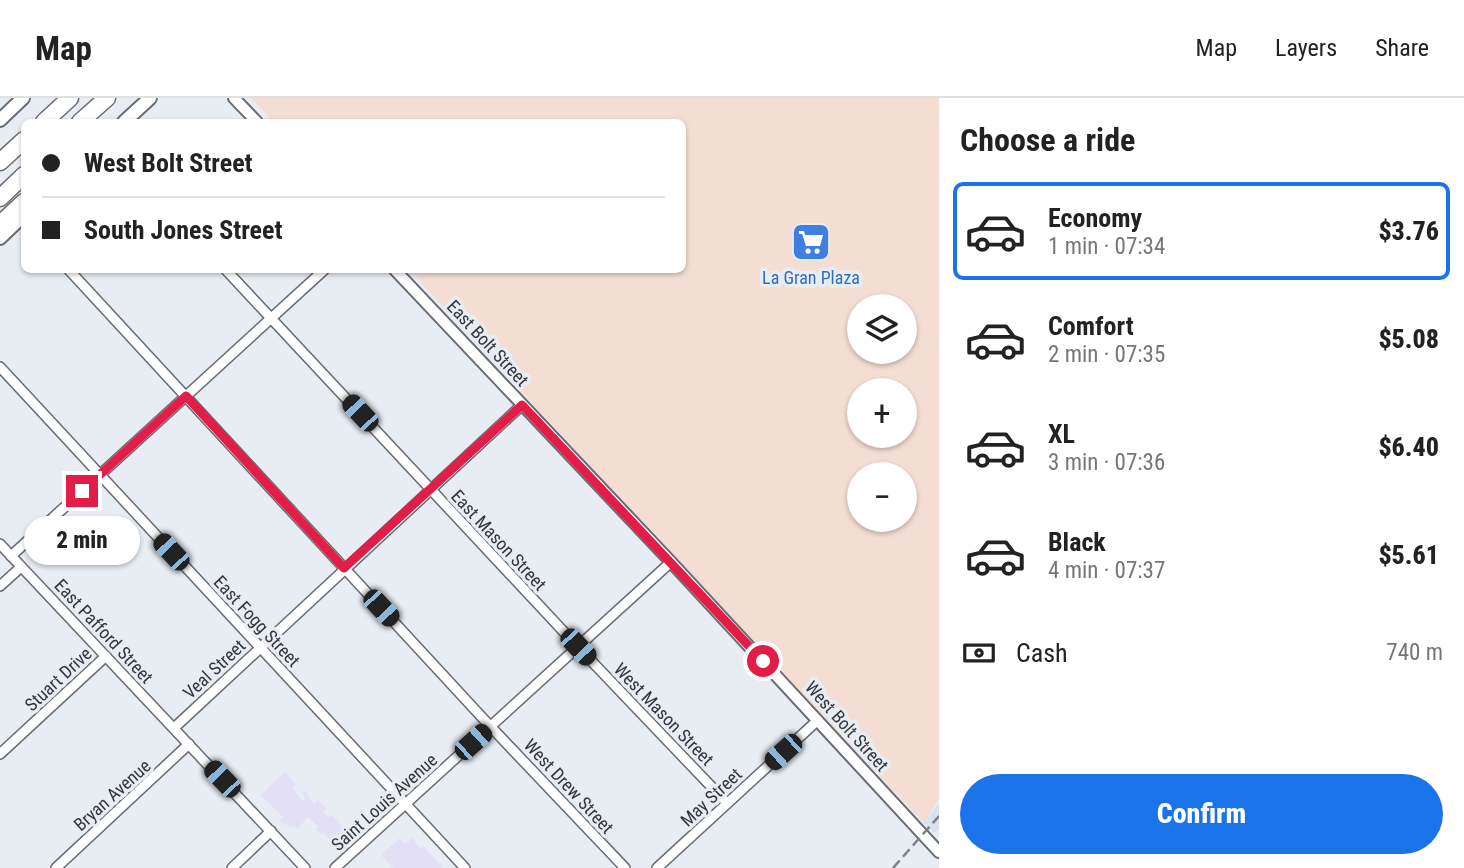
<!DOCTYPE html>
<meta charset="utf-8">
<style>
:root{--surface:#fff;--page:#f2f2f2;--text:#222;--muted:#767676;--line:#e0e0e0;--accent:#1a73e8}
body{margin:0;font-family:"Roboto Condensed",sans-serif;background:var(--page);color:var(--text);height:100vh;display:flex;flex-direction:column;font-size:26px;white-space:nowrap}
*{box-sizing:border-box;margin:0}
p{font-size:23px;color:var(--muted)}
.icon{flex:none;width:38px;height:38px;fill:none;stroke:currentColor;stroke-width:2;stroke-linecap:round;stroke-linejoin:round}
.map{position:relative;flex:1;overflow:hidden}
.details{display:flex;flex-direction:column;background:var(--surface);width:525px}
.details>*{flex:none}
.guide{position:absolute;left:21px;top:21px;width:665px;height:154px;border-radius:10px;box-shadow:0 2px 5px #0004;display:grid;align-content:center;height:154px;padding:0 21px;background:var(--surface)}
.fabs{position:absolute;left:847px;top:196px;display:grid;gap:14px}
.fabs a{display:grid;place-items:center;width:70px;height:70px;border-radius:50%;background:var(--surface);box-shadow:0 2px 5px #0004;font-size:35px}
.end{position:absolute;width:32px;height:32px;margin:-16px;border:9px solid #e11d48;background:#fff;box-shadow:0 0 0 4px #fff}
.from{border-radius:50%}
.bubble{position:absolute;height:49px;border-radius:24px;background:var(--surface);box-shadow:0 2px 5px #0004;font-size:23px;font-weight:800;line-height:49px;text-align:center}
.car{position:absolute;width:21px;height:42px;margin:-21px -10px;border-radius:9px;box-shadow:0 0 5px 2px #0007;background:linear-gradient(#222 24%,#8ab4d8 0 40%,#222 0 76%,#8ab4d8 0 86%,#222 0)}
.guide b{display:flex;align-items:center;gap:24px;height:66px;font-size:26px}
.guide b+b{border-top:2px solid var(--line)}
.guide i{width:18px;height:18px;background:var(--text)}
ul{padding:0;list-style:none}
li{display:flex;align-items:center;gap:21px;height:98px;margin:0 14px 10px;padding:0 7px;border:4px solid transparent;border-radius:10px}
li div{flex:1}
li b{display:block;font-size:26px}
li em{font-style:normal;font-weight:800}
li.active{border-color:var(--accent)}
li>.icon{width:63px;height:63px;stroke-width:1.5}
h2{padding:0 21px;font-size:32px;line-height:84px}
.pay{display:flex;align-items:center;gap:18px;height:77px;padding:0 21px;font-size:26px}
.pay p{margin-inline-start:auto}
.action{display:flex;gap:14px;margin-top:auto;padding:14px 21px}
.action a{flex:1;height:80px;border-radius:42px;background:var(--accent);color:#fff;font-size:28px;font-weight:800;line-height:80px;text-align:center}
header{display:flex;align-items:center;gap:42px;box-sizing:border-box;height:98px;padding:0 35px;background:var(--surface);border-bottom:2px solid var(--line)}
header strong{font-size:33px}
nav{display:flex;gap:38px;margin-inline-start:auto;font-size:24px}
main{display:flex;flex:1;min-height:0}
.map>svg:first-child{display:block}
</style>
<header>
<strong>Map</strong>
<nav><a>Map</a><a>Layers</a><a>Share</a></nav>
</header>
<main>
<div class="map">
<svg width="939" height="770" viewBox="0 0 939 770">
<rect width="100%" height="100%" fill="#e8edf4"/>
<path fill="#f4ddd2" fill-rule="evenodd" d="M 251,0 L 939,0 L 939,701 L 924,725 L 797,592 L 409,172 L 682,172 L 682,24 L 273,24 ZM 859,208 L 905,208 L 905,254 L 859,254 ZM 859,292 L 905,292 L 905,338 L 859,338 ZM 859,376 L 905,376 L 905,422 L 859,422 Z"/>
<g fill="#e3dff5">
<path d="M 285,674 L 296,686 L 293,690 L 302,703 L 306,700 L 302,696 L 305,693 L 314,706 L 318,702 L 327,711 L 323,714 L 328,719 L 332,717 L 345,731 L 332,744 L 323,734 L 320,736 L 316,732 L 318,729 L 308,719 L 298,730 L 295,730 L 292,728 L 290,730 L 285,725 L 283,727 L 279,723 L 283,719 L 261,697 Z"/>
<path d="M 400,740 L 405,746 L 412,740 L 420,750 L 423,748 L 443,770 L 393,770 L 381,757 Z"/>
</g>
<path fill="#dae1ef" d="M 939,705 L 939,732 L 933,735 L 924,725 Z"/>
<g fill="none" stroke-linecap="round" stroke-linejoin="round">
<g stroke="#696c73" stroke-width="12">
<g id="minor">
<path d="M 69,172 L 490,628 L 625,770"/>
<path d="M 226,172 L 578,549 L 727,705"/>
<path d="M 0,269 L 465,770"/>
<path d="M 0,446 L 305,770"/>
<path d="M 11,458 L 324,172"/>
<path d="M 0,488 L 21,469"/>
<path d="M 174,630 L 522,307"/>
<path d="M 0,656 L 106,558"/>
<path d="M 56,770 L 189,646"/>
<path d="M 232,770 L 271,733"/>
<path d="M 335,770 L 671,464"/>
<path d="M 657,770 L 818,622"/>
</g>
</g>
<g stroke="#696c73" stroke-width="14">
<g id="tertiary">
<path d="M 234,0 L 257,24"/>
<path d="M 395,172 L 671,464 L 939,754"/>
</g>
</g>
<g stroke="#696c73" stroke-width="16">
<g id="secondary">
<path d="M 0,22 L 23,0"/>
<path d="M 124,24 L 150,0"/>
<path d="M 0,140 L 24,117"/>
</g>
</g>
<g stroke="#696c73" stroke-width="19">
<g id="motorway">
<path d="M 44,24 L 70,0"/>
<path d="M 80,24 L 107,0"/>
<path d="M 0,64 L 24,42"/>
<path d="M 0,100 L 24,77"/>
<path d="M 0,126 L 24,104"/>
</g>
</g>
<use href="#minor" stroke="#fff" stroke-width="9"/>
<use href="#tertiary" stroke="#fff" stroke-width="10"/>
<use href="#secondary" stroke="#fff" stroke-width="12"/>
<use href="#motorway" stroke="#fff" stroke-width="16"/>
<path stroke="#7d8085" stroke-width="2.5" stroke-dasharray="10 5" stroke-linecap="butt" d="M 893,770 L 939,718"/>
</g>
<g fill="none" stroke-linecap="round" stroke-linejoin="round">
<path stroke="#e11d48" stroke-width="9" d="M 82,393 L 186,298 L 344,470 L 522,307 L 763,563"/>
</g>
<defs>
<g id="supermarket-square" transform="scale(2.0125)"><rect x="-9" y="-9" width="18" height="18" rx="4" fill="#3f7fe0" stroke="#e8edf4"/><path d="M-6-5.5h2.5l.6 2H6L4.5 2H-2.5L-4.4-4H-6ZM-1.5 3.2a1.3 1.3 0 1 0 .1 0ZM3 3.2a1.3 1.3 0 1 0 .1 0Z" fill="#fff"/></g>
</defs>
<g fill-rule="evenodd">
<use href="#supermarket-square" x="811" y="144"/>
</g>
<g text-anchor="middle" dominant-baseline="central" stroke-width="7" stroke-linejoin="round" paint-order="stroke">
<g font-size="18" fill="#366cbe" stroke="#e8edf4">
<text x="811" y="179">La Gran Plaza</text>
</g>
<g font-size="18" fill="#333538" stroke="#e8edf4">
<text transform="translate(488 245) rotate(47)">East Bolt Street</text>
<text transform="translate(499 442) rotate(47)">East Mason Street</text>
<text transform="translate(257 523) rotate(47)">East Fogg Street</text>
<text transform="translate(104 533) rotate(47)">East Pafford Street</text>
<text transform="translate(214 571) rotate(-43)">Veal Street</text>
<text transform="translate(58 581) rotate(-43)">Stuart Drive</text>
<text transform="translate(664 616) rotate(46)">West Mason Street</text>
<text transform="translate(847 628) rotate(48)">West Bolt Street</text>
<text transform="translate(569 688) rotate(47)">West Drew Street</text>
<text transform="translate(112 697) rotate(-42)">Bryan Avenue</text>
<text transform="translate(711 699) rotate(-43)">May Street</text>
<text transform="translate(384 704) rotate(-42)">Saint Louis Avenue</text>
</g>
</g>
</svg>
<div class="fabs">
<a><svg class="icon" aria-label="layers" viewBox="0 0 24 24"><path d="M12 4l9 5-9 5-9-5zM3 14l9 5 9-5"/></svg></a>
<a>+</a>
<a>−</a>
</div>
<i class="end from" style="left:763px;top:563px"></i>
<i class="end" style="left:82px;top:393px"></i>
<div class="bubble" style="left:24px;top:418px;width:116px">2 min</div>
<i class="car" style="left:360px;top:315px;rotate:317deg"></i>
<i class="car" style="left:171px;top:454px;rotate:317deg"></i>
<i class="car" style="left:381px;top:510px;rotate:137deg"></i>
<i class="car" style="left:578px;top:549px;rotate:137deg"></i>
<i class="car" style="left:473px;top:644px;rotate:48deg"></i>
<i class="car" style="left:783px;top:654px;rotate:228deg"></i>
<i class="car" style="left:222px;top:681px;rotate:316deg"></i>
<div class="guide">
<b><i class="from"></i>West Bolt Street</b>
<b><i></i>South Jones Street</b>
</div>
</div>
<section class="details">
<h2>Choose a ride</h2>
<ul>
<li class="active"><svg class="icon" aria-label="car" viewBox="0 0 24 24"><path d="M5 17H2v-5l4-1 3-4h7l3 4 3 1v5h-3M9 17h6M6 11h13"/><circle cx="7" cy="17" r="2"/><circle cx="17" cy="17" r="2"/></svg><div><b>Economy</b><p>1 min · 07:34</p></div><em>$3.76</em></li>
<li><svg class="icon" aria-label="car" viewBox="0 0 24 24"><path d="M5 17H2v-5l4-1 3-4h7l3 4 3 1v5h-3M9 17h6M6 11h13"/><circle cx="7" cy="17" r="2"/><circle cx="17" cy="17" r="2"/></svg><div><b>Comfort</b><p>2 min · 07:35</p></div><em>$5.08</em></li>
<li><svg class="icon" aria-label="car" viewBox="0 0 24 24"><path d="M5 17H2v-5l4-1 3-4h7l3 4 3 1v5h-3M9 17h6M6 11h13"/><circle cx="7" cy="17" r="2"/><circle cx="17" cy="17" r="2"/></svg><div><b>XL</b><p>3 min · 07:36</p></div><em>$6.40</em></li>
<li><svg class="icon" aria-label="car" viewBox="0 0 24 24"><path d="M5 17H2v-5l4-1 3-4h7l3 4 3 1v5h-3M9 17h6M6 11h13"/><circle cx="7" cy="17" r="2"/><circle cx="17" cy="17" r="2"/></svg><div><b>Black</b><p>4 min · 07:37</p></div><em>$5.61</em></li>
</ul>
<div class="pay"><svg class="icon" aria-label="cash" viewBox="0 0 24 24"><path d="M3 7h18v10H3z"/><circle cx="12" cy="12" r="2"/></svg>Cash<p>740 m</p></div>
<div class="action"><a>Confirm</a></div>
</section>
</main>
